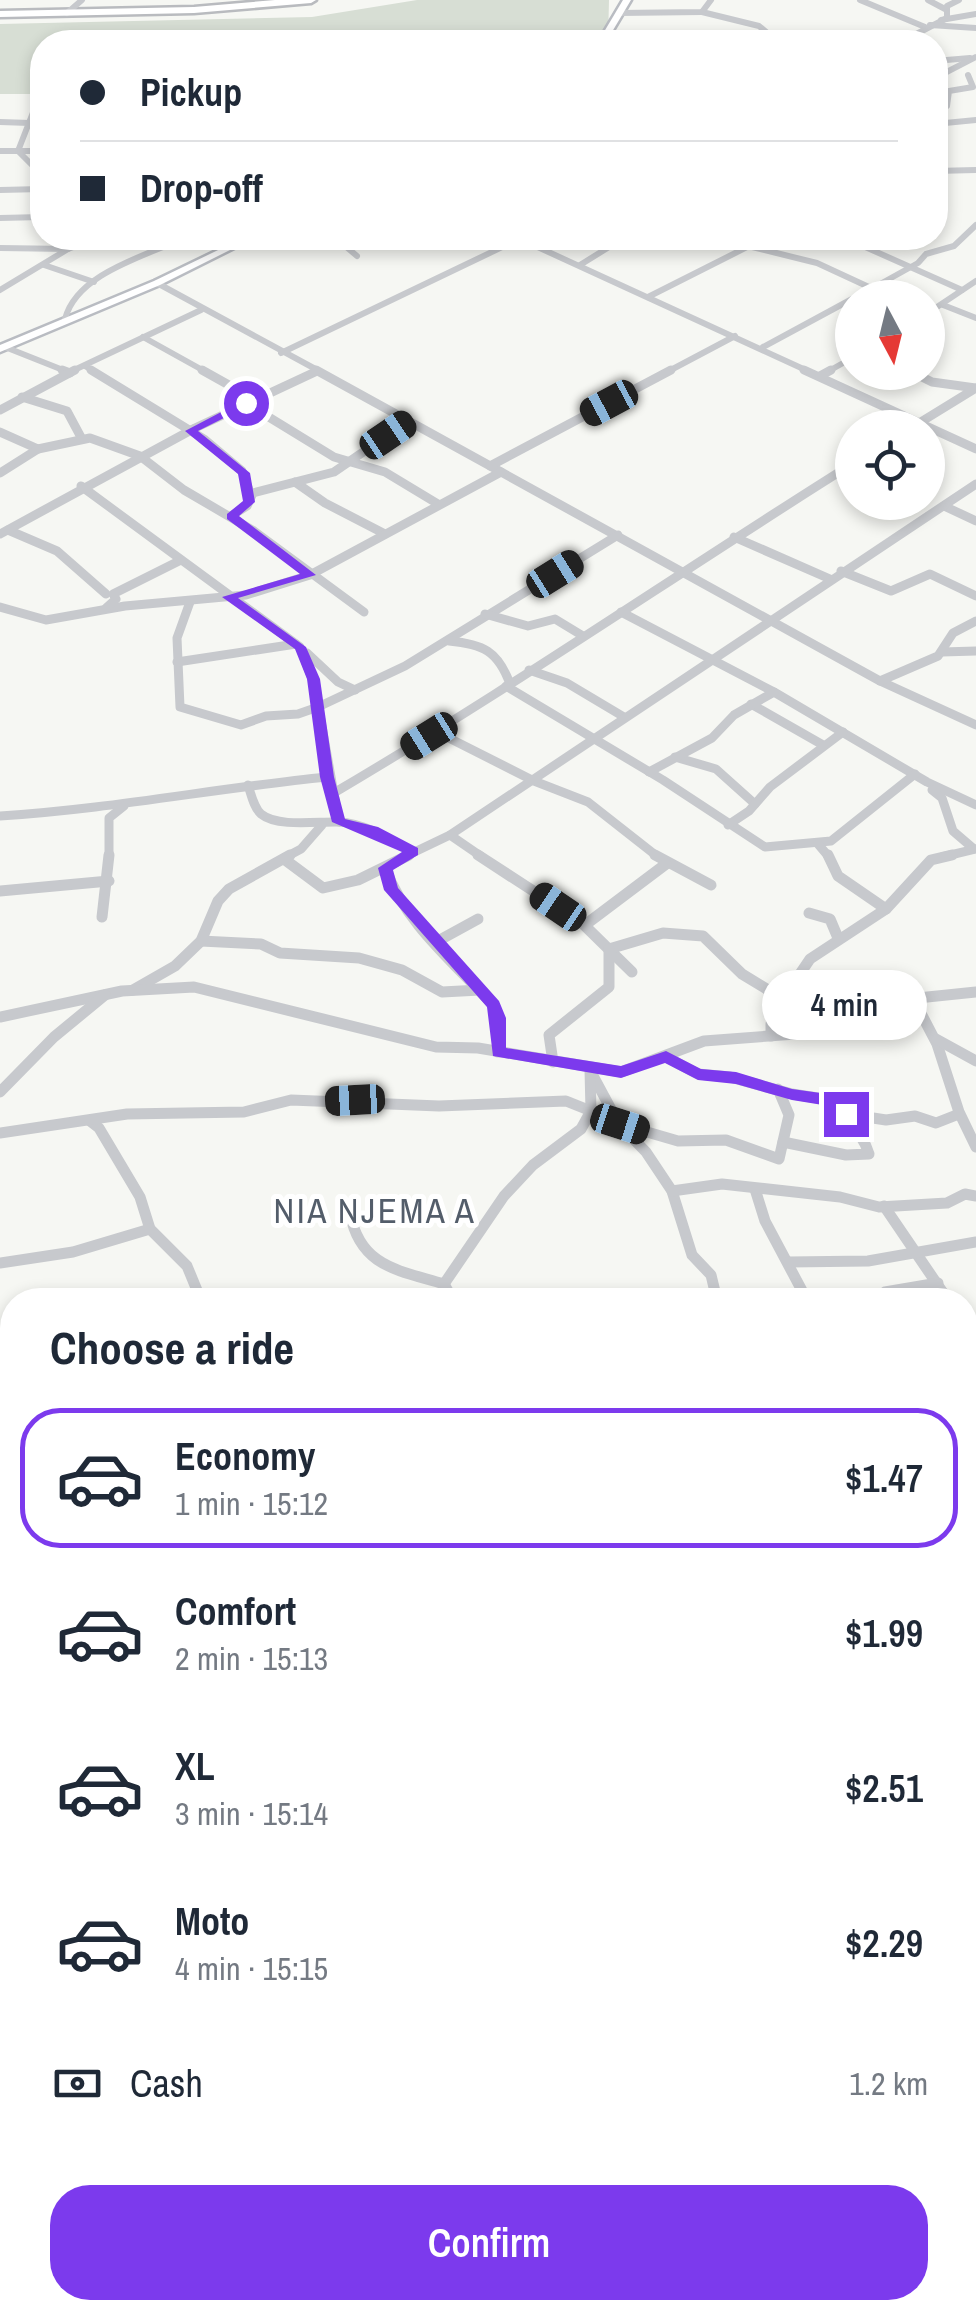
<!DOCTYPE html>
<meta charset="utf-8">
<style>
:root{--surface:#fff;--page:#f6f6f7;--text:#1f2937;--muted:#747a83;--line:#e0e1e3;--accent:#7c3aed}
body{margin:0;font-family:"Archivo Narrow",sans-serif;background:var(--page);color:var(--text);height:100vh;display:flex;flex-direction:column;font-size:38px;white-space:nowrap}
*{box-sizing:border-box;margin:0}
p{font-size:32px;color:var(--muted)}
.icon{flex:none;width:55px;height:55px;fill:none;stroke:currentColor;stroke-width:2;stroke-linecap:round;stroke-linejoin:round}
.map{position:relative;flex:1;overflow:hidden}
.details{position:absolute;left:0px;top:1288px;width:978px;height:1032px;display:flex;flex-direction:column;background:var(--surface);border-radius:40px 40px 0 0;box-shadow:0 5px 15px #0003}
.details>*{flex:none}
.top-card{position:absolute;left:30px;top:30px;width:918px;height:220px;border-radius:40px;box-shadow:0 5px 15px #0003;display:grid;align-content:center;height:220px;padding:0 50px;background:var(--surface)}
.needle{width:65px;rotate:173deg}
.buttons{position:absolute;left:835px;top:280px;display:grid;gap:20px}
.buttons a{display:grid;place-items:center;width:110px;height:110px;border-radius:50%;background:var(--surface);box-shadow:0 5px 15px #0003;font-size:50px}
.end{position:absolute;width:45px;height:45px;margin:-22px;border:12px solid #7c3aed;background:#fff;box-shadow:0 0 0 5px #fff}
.from{border-radius:50%}
.bubble{position:absolute;height:70px;border-radius:35px;background:var(--surface);box-shadow:0 5px 15px #0003;font-size:32px;font-weight:600;line-height:70px;text-align:center}
.car{position:absolute;width:30px;height:60px;margin:-30px -15px;border-radius:12px;box-shadow:0 0 8px 2px #0007;background:linear-gradient(#222 24%,#8ab4d8 0 40%,#222 0 76%,#8ab4d8 0 86%,#222 0)}
.top-card b{display:flex;align-items:center;gap:35px;height:95px;font-size:38px}
.top-card b+b{border-top:2px solid var(--line)}
.top-card i{width:25px;height:25px;background:var(--text)}
ul{padding:0;list-style:none}
li{display:flex;align-items:center;gap:30px;height:140px;margin:0 20px 15px;padding:0 30px;border:5px solid transparent;border-radius:40px}
li div{flex:1}
li b{display:block;font-size:38px}
li em{font-style:normal;font-weight:600}
li.on{border-color:var(--accent)}
li>.icon{width:90px;height:90px;stroke-width:1.5}
h2{padding:0 50px;font-size:45px;line-height:120px}
.pay{display:flex;align-items:center;gap:25px;height:110px;padding:0 50px;font-size:38px}
.pay p{margin-inline-start:auto}
.primary-button{display:flex;gap:20px;margin-top:auto;padding:20px 50px}
.primary-button a{flex:1;height:115px;border-radius:40px;background:var(--accent);color:#fff;font-size:40px;font-weight:600;line-height:115px;text-align:center}
.map>svg:first-child{display:block}
</style>
<div class="map">
<svg width="976" height="2319" viewBox="0 0 976 2319">
<rect width="100%" height="100%" fill="#f6f7f3"/>
<path fill="#d7ded4" d="M 417,0 L 609,0 L 608,42 L 42,42 L 42,94 L 0,94 L 0,24 L 312,17 Z"/>
<g fill="none" stroke-linecap="round" stroke-linejoin="round">
<g stroke="#b9bcc2" stroke-width="5">
<g id="secondary">
<path d="M 623,0 L 631,0 L 606,42 L 598,42 Z"/>
<path d="M 243,238 L 254,238 L 160,285 L 0,352 L 0,345 L 154,281 Z"/>
</g>
</g>
<g stroke="#b9bbbf" stroke-width="5">
<path id="trunk" d="M 275,0 L 316,0 L 311,3 L 194,13 L 0,17 L 0,11 L 194,7 Z"/>
</g>
<g stroke="#c7c9cd" stroke-width="6">
<path d="M 860,0 L 925,27"/>
<path d="M 928,0 L 945,9"/>
<path d="M 702,12 L 759,26 L 778,42"/>
<path d="M 67,13 L 82,0"/>
<path d="M 619,13 L 702,12 L 711,0"/>
<path d="M 941,20 L 976,14"/>
<path d="M 930,25 L 976,28"/>
<path d="M 901,42 L 947,18 L 947,6 L 959,0"/>
<path d="M 935,61 L 970,58"/>
<path d="M 935,78 L 976,57"/>
<path d="M 38,88 L 39,97 L 18,151 L 42,175"/>
<path d="M 935,114 L 947,106 L 949,91 L 973,87 L 968,75"/>
<path d="M 0,122 L 30,123"/>
<path d="M 935,124 L 976,120"/>
<path d="M 0,151 L 42,151"/>
<path d="M 935,171 L 976,170"/>
<path d="M 0,190 L 42,189"/>
<path d="M 0,218 L 42,217"/>
<path d="M 224,238 L 239,242"/>
<path d="M 518,238 L 810,372"/>
<path d="M 845,238 L 962,290"/>
<path d="M 246,239 L 383,238"/>
<path d="M 337,239 L 357,256"/>
<path d="M 748,246 L 817,263 L 871,288"/>
<path d="M 0,248 L 68,249"/>
<path d="M 44,265 L 94,282"/>
<path d="M 580,265 L 609,247 L 610,238"/>
<path d="M 157,283 L 321,372"/>
<path d="M 0,290 L 68,249 L 97,238"/>
<path d="M 648,297 L 765,238"/>
<path d="M 855,298 L 918,263 L 926,254 L 954,246 L 976,225"/>
<path d="M 943,305 L 976,318"/>
<path d="M 928,313 L 976,281"/>
<path d="M 65,319 C 77,273 146,256 184,238"/>
<path d="M 143,337 L 206,372"/>
<path d="M 5,347 L 68,372"/>
<path d="M 763,347 L 852,299"/>
<path d="M 281,353 L 521,238"/>
<path d="M 85,366 L 95,372"/>
<path d="M 70,372 L 201,310"/>
<path d="M 667,372 L 735,336"/>
<path d="M 827,372 L 852,358"/>
</g>
<g stroke="#c7c9cd" stroke-width="9">
<path d="M 62,370 L 70,373"/>
<path d="M 91,370 L 204,439 L 242,471 L 251,495"/>
<path d="M 202,370 L 252,398"/>
<path d="M 316,370 L 880,681 L 976,725"/>
<path d="M 804,370 L 976,449"/>
<path d="M 912,372 L 932,382 L 976,388"/>
<path d="M 820,376 L 831,370"/>
<path d="M 22,397 L 67,411 L 82,439"/>
<path d="M 246,403 L 334,457 L 385,472 L 438,504"/>
<path d="M 0,410 L 75,370"/>
<path d="M 911,428 L 976,388"/>
<path d="M 0,432 L 38,449 L 90,438 L 140,456 L 184,490 L 254,531 L 364,612"/>
<path d="M 490,466 L 671,370"/>
<path d="M 0,473 L 38,449"/>
<path d="M 295,482 L 325,503 L 385,534"/>
<path d="M 81,486 L 300,647 L 315,687 L 339,822"/>
<path d="M 944,506 L 976,521"/>
<path d="M 231,516 L 247,506 L 253,493 L 334,472 L 407,422"/>
<path d="M 8,530 L 57,551 L 106,594"/>
<path d="M 0,534 L 195,428 L 315,372"/>
<path d="M 734,537 L 830,579"/>
<path d="M 841,571 L 891,591 L 930,574 L 976,596"/>
<path d="M 190,602 L 177,638 L 180,707 L 241,725 L 266,716 L 298,714 L 318,707 L 405,666 L 618,535"/>
<path d="M 0,607 L 46,620 L 125,606 L 246,595 L 310,575 L 501,472"/>
<path d="M 106,608 L 116,599 L 113,594 L 181,560"/>
<path d="M 621,612 L 774,692 L 927,782 L 976,805"/>
<path d="M 485,614 L 528,626 L 555,619 L 583,636"/>
<path d="M 449,641 C 483,644 498,651 510,684"/>
<path d="M 942,652 L 976,651"/>
<path d="M 307,653 L 338,682 L 355,690"/>
<path d="M 177,662 L 296,644"/>
<path d="M 529,670 L 567,683 L 624,717"/>
<path d="M 880,681 L 938,656 L 953,633 L 976,621"/>
<path d="M 506,686 L 663,780 L 765,847 L 831,841 L 915,774"/>
<path d="M 751,704 L 823,745"/>
<path d="M 437,732 L 534,781 L 588,802 L 658,857"/>
<path d="M 675,757 L 716,769 L 755,804"/>
<path d="M 649,772 L 712,738 L 734,715 L 774,692"/>
<path d="M 248,785 C 251,794 254,808 261,814 C 278,828 320,821 339,822 C 365,823 391,840 413,852"/>
<path d="M 932,790 L 942,798 L 953,831 L 974,849"/>
<path d="M 332,794 C 509,690 678,573 852,464"/>
<path d="M 0,816 C 110,809 217,788 327,777"/>
<path d="M 728,825 L 749,811 L 770,787 L 843,732"/>
<path d="M 450,835 L 976,484"/>
<path d="M 818,844 L 829,857"/>
<path d="M 109,857 L 109,818 L 124,806"/>
<path d="M 286,857 L 301,849 L 322,825"/>
<path d="M 404,857 L 450,835 L 482,857"/>
<path d="M 942,857 L 976,849"/>
</g>
<g stroke="#c7c9cd" stroke-width="11">
<path d="M 478,855 L 581,922 L 632,972"/>
<path d="M 655,855 L 711,885"/>
<path d="M 828,855 L 838,876 L 886,909"/>
<path d="M 284,859 L 323,888 L 358,880 L 409,855"/>
<path d="M 385,868 C 406,924 454,962 493,1005 L 498,1017 L 498,1052"/>
<path d="M 0,891 L 109,881"/>
<path d="M 809,913 L 830,919 L 838,938"/>
<path d="M 102,917 L 109,855"/>
<path d="M 585,925 L 666,864"/>
<path d="M 201,941 L 261,944 L 280,953 L 359,958 L 402,970 L 442,992 L 480,990"/>
<path d="M 436,942 L 478,919"/>
<path d="M 609,949 L 663,933 L 703,936 L 742,974 L 783,999"/>
<path d="M 133,990 L 175,966 L 201,941 L 218,901 L 229,889 L 290,855"/>
<path d="M 914,1000 L 937,1044 L 959,1112 L 976,1147"/>
<path d="M 0,1017 L 122,991 L 194,987 L 436,1047 L 478,1048 L 621,1072 L 704,1041 L 809,1033 L 879,1002 L 976,992"/>
<path d="M 771,1036 L 771,1024 L 783,999 L 810,959 L 886,909 L 931,860 L 952,855"/>
<path d="M 936,1039 L 976,1061"/>
<path d="M 666,1057 L 698,1074 L 730,1077 L 792,1094 L 843,1102 L 860,1116 L 886,1120 L 915,1116 L 936,1123 L 959,1114"/>
<path d="M 553,1062 L 549,1035 L 609,987 L 609,949"/>
<path d="M 591,1072 L 619,1124 L 646,1152 L 672,1191 L 692,1255 L 711,1275 L 717,1300"/>
<path d="M 0,1092 L 54,1037 L 105,995"/>
<path d="M 90,1121 L 99,1128 L 140,1197 L 150,1229 L 187,1266 L 201,1300"/>
<path d="M 623,1125 L 678,1141 L 726,1140 L 779,1159 L 789,1115 L 778,1089"/>
<path d="M 0,1133 L 127,1114 L 244,1112 L 291,1100 L 439,1106 L 566,1101 L 591,1111"/>
<path d="M 783,1142 L 846,1155 L 869,1154 C 862,1129 840,1118 836,1101"/>
<path d="M 755,1189 L 765,1221 L 807,1300"/>
<path d="M 672,1191 L 722,1184 L 840,1197 L 879,1207 L 947,1203 L 965,1194 L 976,1196"/>
<path d="M 884,1206 L 948,1300"/>
<path d="M 350,1213 C 360,1267 398,1270 444,1284 L 453,1300"/>
<path d="M 789,1262 L 868,1261 L 976,1242"/>
<path d="M 0,1263 L 73,1252 L 150,1229"/>
<path d="M 444,1284 L 504,1196 L 533,1165 L 581,1129 L 591,1111 L 590,1069"/>
<path d="M 873,1300 L 885,1292 L 938,1283"/>
<path d="M 965,1327 L 976,1358"/>
<path d="M 965,1376 L 976,1372"/>
<path d="M 965,1425 L 976,1424"/>
</g>
<g stroke="#c7c9cd" stroke-width="15">
<path d="M 0,1719 L 12,1712"/>
<path d="M 0,1914 L 12,1910"/>
<path d="M 0,2054 L 12,2056"/>
<path d="M 965,2107 L 976,2107"/>
<path d="M 578,2308 L 584,2319"/>
<path d="M 875,2308 L 899,2319"/>
</g>
<use href="#secondary" fill="#fff" fill-rule="evenodd"/>
<use href="#trunk" fill="#fff" fill-rule="evenodd"/>
</g>
<path fill="#7c3aed" d="M 246,399 L 250,405 L 198,431 L 250,473 L 255,502 L 239,516 L 316,575 L 238,598 L 306,647 L 320,679 L 334,777 L 345,819 L 378,827 L 418,848 L 418,855 L 393,870 L 398,888 L 499,1001 L 506,1018 L 506,1048 L 621,1066 L 666,1051 L 701,1069 L 736,1072 L 792,1089 L 842,1096 L 853,1114 L 851,1118 L 832,1114 L 829,1106 L 792,1100 L 736,1084 L 698,1080 L 665,1063 L 621,1078 L 493,1056 L 487,1007 L 384,890 L 378,868 L 402,852 L 332,822 L 320,777 L 307,679 L 295,649 L 222,597 L 300,574 L 227,519 L 227,514 L 243,501 L 238,474 L 185,431 Z"/>
<g text-anchor="middle" dominant-baseline="central" stroke-width="10" stroke-linejoin="round" paint-order="stroke">
<g font-size="35" letter-spacing="2.5" fill="#535d6a" stroke="#fff">
<text x="375" y="1210">NIA NJEMA A</text>
</g>
</g>
</svg>
<div class="buttons">
<a><svg class="needle" viewBox="-14 -14 28 28"><path d="M0-13l5 13h-10z" fill="#e53935"/><path d="M0 13l5-13h-10z" fill="#747a83"/></svg></a>
<a><svg class="icon" aria-label="locate" viewBox="0 0 24 24"><circle cx="12" cy="12" r="6"/><path d="M12 2v4M12 18v4M2 12h4M18 12h4"/></svg></a>
</div>
<i class="end from" style="left:246px;top:403px"></i>
<i class="end" style="left:846px;top:1114px"></i>
<div class="bubble" style="left:762px;top:970px;width:165px">4 min</div>
<i class="car" style="left:609px;top:403px;rotate:242deg"></i>
<i class="car" style="left:388px;top:435px;rotate:56deg"></i>
<i class="car" style="left:555px;top:574px;rotate:58deg"></i>
<i class="car" style="left:429px;top:736px;rotate:238deg"></i>
<i class="car" style="left:558px;top:907px;rotate:304deg"></i>
<i class="car" style="left:355px;top:1100px;rotate:267deg"></i>
<i class="car" style="left:620px;top:1124px;rotate:108deg"></i>
<div class="top-card">
<b><i class="from"></i>Pickup</b>
<b><i></i>Drop-off</b>
</div>
<section class="details">
<h2>Choose a ride</h2>
<ul>
<li class="on"><svg class="icon" aria-label="car" viewBox="0 0 24 24"><path d="M5 17H2v-5l4-1 3-4h7l3 4 3 1v5h-3M9 17h6M6 11h13"/><circle cx="7" cy="17" r="2"/><circle cx="17" cy="17" r="2"/></svg><div><b>Economy</b><p>1 min · 15:12</p></div><em>$1.47</em></li>
<li><svg class="icon" aria-label="car" viewBox="0 0 24 24"><path d="M5 17H2v-5l4-1 3-4h7l3 4 3 1v5h-3M9 17h6M6 11h13"/><circle cx="7" cy="17" r="2"/><circle cx="17" cy="17" r="2"/></svg><div><b>Comfort</b><p>2 min · 15:13</p></div><em>$1.99</em></li>
<li><svg class="icon" aria-label="car" viewBox="0 0 24 24"><path d="M5 17H2v-5l4-1 3-4h7l3 4 3 1v5h-3M9 17h6M6 11h13"/><circle cx="7" cy="17" r="2"/><circle cx="17" cy="17" r="2"/></svg><div><b>XL</b><p>3 min · 15:14</p></div><em>$2.51</em></li>
<li><svg class="icon" aria-label="car" viewBox="0 0 24 24"><path d="M5 17H2v-5l4-1 3-4h7l3 4 3 1v5h-3M9 17h6M6 11h13"/><circle cx="7" cy="17" r="2"/><circle cx="17" cy="17" r="2"/></svg><div><b>Moto</b><p>4 min · 15:15</p></div><em>$2.29</em></li>
</ul>
<div class="pay"><svg class="icon" aria-label="cash" viewBox="0 0 24 24"><path d="M3 7h18v10H3z"/><circle cx="12" cy="12" r="2"/></svg>Cash<p>1.2 km</p></div>
<div class="primary-button"><a>Confirm</a></div>
</section>
</div>
